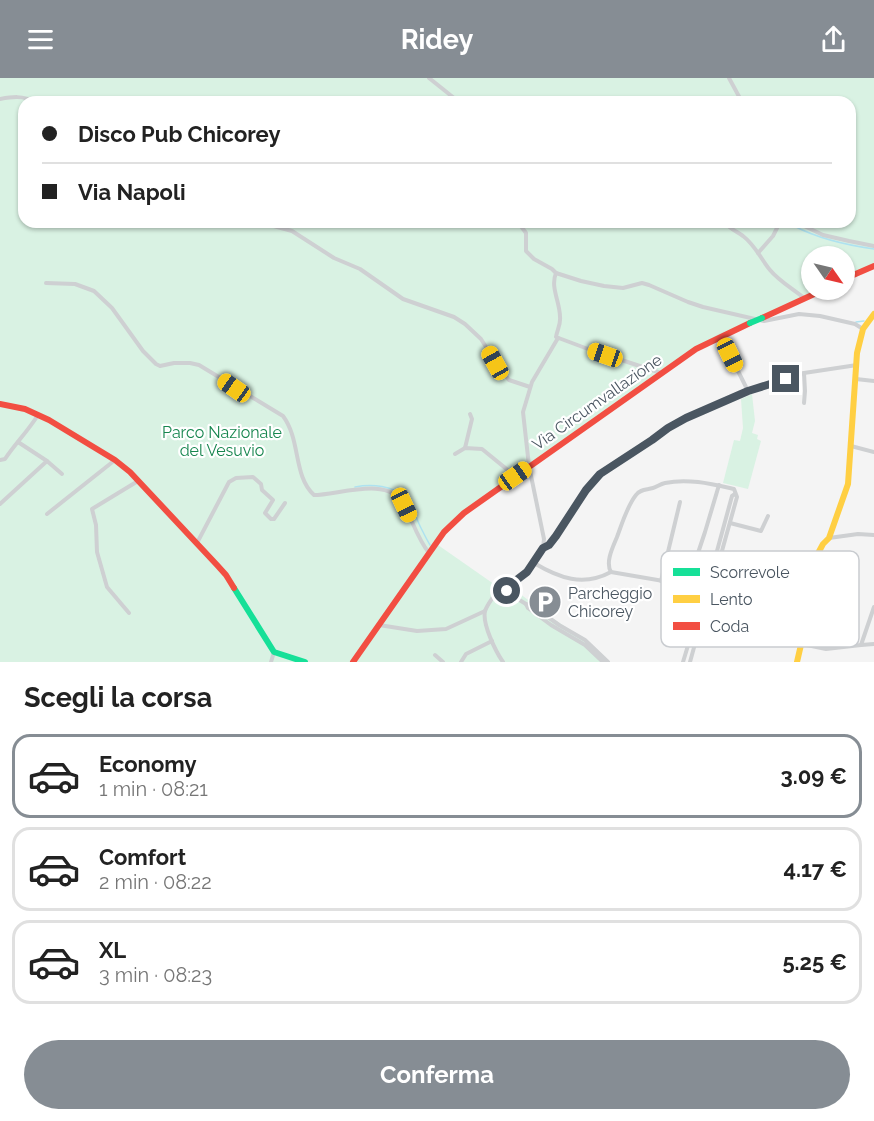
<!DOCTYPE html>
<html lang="it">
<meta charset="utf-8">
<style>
:root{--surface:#fff;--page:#f2f2f2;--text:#222;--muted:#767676;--line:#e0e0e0;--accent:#868d94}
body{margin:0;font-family:Raleway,sans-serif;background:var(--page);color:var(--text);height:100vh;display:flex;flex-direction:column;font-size:22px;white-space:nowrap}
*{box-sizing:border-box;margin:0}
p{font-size:20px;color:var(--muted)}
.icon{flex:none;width:33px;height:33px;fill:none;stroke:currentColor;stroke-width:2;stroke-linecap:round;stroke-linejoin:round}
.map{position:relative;height:584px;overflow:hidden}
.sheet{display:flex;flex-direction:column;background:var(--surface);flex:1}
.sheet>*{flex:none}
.guide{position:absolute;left:18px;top:18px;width:838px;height:132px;border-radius:18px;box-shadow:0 2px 4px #0004;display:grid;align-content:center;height:132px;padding:0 24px;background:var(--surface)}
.needle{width:39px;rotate:124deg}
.tools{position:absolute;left:801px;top:168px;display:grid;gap:12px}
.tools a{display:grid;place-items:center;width:54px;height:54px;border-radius:50%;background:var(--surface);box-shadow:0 2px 4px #0004;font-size:30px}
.end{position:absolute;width:27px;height:27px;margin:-14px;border:8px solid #4a5661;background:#fff;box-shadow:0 0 0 3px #fff}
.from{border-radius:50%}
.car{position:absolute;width:18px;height:36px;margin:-18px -9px;border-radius:8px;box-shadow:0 0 4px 2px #0007;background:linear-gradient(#f5c518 24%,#345 0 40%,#f5c518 0 76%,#345 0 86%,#f5c518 0)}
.guide b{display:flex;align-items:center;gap:21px;height:57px;font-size:22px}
.guide b+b{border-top:2px solid var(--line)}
.guide i{width:15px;height:15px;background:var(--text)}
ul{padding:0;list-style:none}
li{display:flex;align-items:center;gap:18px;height:84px;margin:0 12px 9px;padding:0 12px;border:3px solid var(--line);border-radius:18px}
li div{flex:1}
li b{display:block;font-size:22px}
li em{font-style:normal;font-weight:700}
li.current{border-color:var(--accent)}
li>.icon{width:54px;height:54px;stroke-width:1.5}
h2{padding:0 24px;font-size:27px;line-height:72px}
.cta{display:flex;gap:12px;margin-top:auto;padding:12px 24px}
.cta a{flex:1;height:69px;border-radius:36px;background:var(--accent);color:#fff;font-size:24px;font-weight:700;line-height:69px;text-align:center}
header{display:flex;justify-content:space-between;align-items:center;height:78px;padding:0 24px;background:var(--accent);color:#fff;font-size:27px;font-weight:700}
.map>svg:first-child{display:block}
</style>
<header><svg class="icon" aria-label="menu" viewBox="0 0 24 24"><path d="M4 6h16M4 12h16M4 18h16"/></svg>Ridey<svg class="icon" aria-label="share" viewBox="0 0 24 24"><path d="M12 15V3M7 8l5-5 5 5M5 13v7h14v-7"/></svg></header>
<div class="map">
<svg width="874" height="584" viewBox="0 0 874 584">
<rect width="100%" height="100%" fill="#f4f4f4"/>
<g fill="#d9f2e3" fill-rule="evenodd">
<path d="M 0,0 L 874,0 L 874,190 L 845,204 L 844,178 L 812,178 L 812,212 L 828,212 L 692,275 L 517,398 L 455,445 L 438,467 L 501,511 L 511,509 L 552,540 L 589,564 L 610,584 L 0,584 ZM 24,24 L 850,24 L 850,144 L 24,144 Z"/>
<path d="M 752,316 L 755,343 L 752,355 L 758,357 L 757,361 L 761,363 L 748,411 L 723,405 L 734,362 L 740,363 L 743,350 L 741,321 Z"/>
</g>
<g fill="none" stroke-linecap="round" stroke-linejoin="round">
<g stroke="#aee2f0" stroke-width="1.5">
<path d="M 794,148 C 819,161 846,167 874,171"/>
<path d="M 856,244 L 864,243"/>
<path d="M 355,409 C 371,406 394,407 405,420 C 413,428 416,440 421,450 C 424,456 427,462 430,467"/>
</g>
<g stroke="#ced0d2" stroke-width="4">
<path d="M 429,0 L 459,24"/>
<path d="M 729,0 L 742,24"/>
<path d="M 0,21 C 11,19 24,17 34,24"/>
<path d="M 229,144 L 233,145 L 239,144"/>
<path d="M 259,144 L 292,153 L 334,180 L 360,191 L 403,221 L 454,239 L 465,246 L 481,261 L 496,285 L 509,302 L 530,309"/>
<path d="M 518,144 L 526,155 L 526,173 L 534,181 L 552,191 L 556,195"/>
<path d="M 724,144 C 730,151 736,153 743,158 C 755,167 761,181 770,192 C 779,203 793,211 804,220"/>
<path d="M 796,144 L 823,157 L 849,163 L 874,168"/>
<path d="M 758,175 L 773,158 L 780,144"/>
<path d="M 46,205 L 75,206 L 94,213 L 112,230 L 143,273 L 156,286 L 160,288 L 174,285 L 190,285 L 199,287 L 283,338 C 301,362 293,398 314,417 C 338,417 388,398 403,425 C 412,441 417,460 429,475"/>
<path d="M 721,259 L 748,313"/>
<path d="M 661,295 L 588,271 L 556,259 C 557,252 561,246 560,239 C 560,224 550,209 556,195 L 581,203 L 604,208 L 623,210 L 642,205 L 649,207 L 688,224 L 703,229 L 764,243 L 799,236 L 820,238 L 855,246 L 863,251"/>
<path d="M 856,301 L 874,303"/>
<path d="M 804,325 L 805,313 L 804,295"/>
<path d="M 18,364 L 47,383 L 62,396"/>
<path d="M 851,368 L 874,374"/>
<path d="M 465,370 L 472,341 L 470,336"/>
<path d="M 455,376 L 465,370 L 482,371 L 515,398"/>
<path d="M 0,382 L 5,381 C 15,366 28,353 38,337"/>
<path d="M 0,426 L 47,383"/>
<path d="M 47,436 L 115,382"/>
<path d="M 730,445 L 761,453 L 768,438"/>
<path d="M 829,460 L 858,456 L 874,457"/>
<path d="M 197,465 L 229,404 L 236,400 L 253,399 L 261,406 L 262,412 L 273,422 L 265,435 L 271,441 L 274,441 L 285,425"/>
<path d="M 543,470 L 544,461 L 529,388 L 523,334 L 532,304 L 558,260"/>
<path d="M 534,485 C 559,500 583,509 611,494"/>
<path d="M 674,487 L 693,490 L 705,454 L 719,407"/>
<path d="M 661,503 L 680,424"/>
<path d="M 708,506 L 732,418 L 735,416"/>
<path d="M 704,510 L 611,494 C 605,484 613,469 617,459 C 622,446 627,428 636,417 C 640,411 646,412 653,410 C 657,409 660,406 665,405 C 688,400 712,406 734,411 L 737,419 L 715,498 L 711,507"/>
<path d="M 713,512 L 737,506 L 770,501 L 788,493 L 804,483 L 816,479"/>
<path d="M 506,514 L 510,507 L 527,494 L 543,470 L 549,467 L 556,458 L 592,404 L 600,396 L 637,373 L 668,350 L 686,340 L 748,313 L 804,295 L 857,287"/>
<path d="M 506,514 L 526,526 L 531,527 L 559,547 L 585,562 L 608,584"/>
<path d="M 526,526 L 528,530 L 551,547 L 585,567 L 603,584"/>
<path d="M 129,535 L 107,509 L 97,474 L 96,447 L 92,431 L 138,403"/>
<path d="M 379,547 L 417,553 L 446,551 L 485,533"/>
<path d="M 802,566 L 826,571 L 861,567 L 874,529"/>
<path d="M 861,567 L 874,566"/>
<path d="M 435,577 L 443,584"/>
<path d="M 271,584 L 274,574"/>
<path d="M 461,584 L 466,576 L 492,563"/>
<path d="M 503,584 C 496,574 482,546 485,533 C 487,527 492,521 495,516 L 506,514"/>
<path d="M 683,584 L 702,521 L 706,514"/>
<path d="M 690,584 L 709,515"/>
</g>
<path stroke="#16e098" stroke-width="6" d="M 234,510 L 274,574 L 305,584"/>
<path stroke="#ffcf43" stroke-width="6" d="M 797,584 L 813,515 L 816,479 L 823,466 L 829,460 L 848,406 L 857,275 L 863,251 L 874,236"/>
<g stroke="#f24e42" stroke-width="6">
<path d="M 844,201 L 874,188"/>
<path d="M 762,240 L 823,212"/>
<path d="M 0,326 L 25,331 L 49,342 L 115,382 L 130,394 L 217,487 L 226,497 L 234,510"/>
<path d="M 353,584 L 444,454 L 464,435 L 696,271 L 750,245"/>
</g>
<path stroke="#16e098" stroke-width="6" d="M 750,245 L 762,240"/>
</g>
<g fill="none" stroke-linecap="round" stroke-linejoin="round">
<path stroke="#4a5661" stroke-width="8" d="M 507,513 L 510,507 L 527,494 L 543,470 L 549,467 L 556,458 L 586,412 L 600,396 L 652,362 L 668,350 L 686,340 L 748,313 L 786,301"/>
</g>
<defs>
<g id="parking-disc" transform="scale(1.725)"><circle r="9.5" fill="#868d94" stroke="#fff"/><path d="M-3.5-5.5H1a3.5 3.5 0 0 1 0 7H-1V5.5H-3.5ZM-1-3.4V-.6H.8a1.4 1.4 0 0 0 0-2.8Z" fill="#fff"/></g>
</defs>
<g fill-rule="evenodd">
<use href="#parking-disc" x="545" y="524"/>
</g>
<g text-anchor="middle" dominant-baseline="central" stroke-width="4.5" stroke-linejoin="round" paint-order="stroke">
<g font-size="16" fill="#4a5661" stroke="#fff">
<text transform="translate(597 324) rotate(-35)">Via Circumvallazione</text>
</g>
<g font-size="16" fill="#17864f" stroke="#fff">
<text x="222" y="354">Parco Nazionale<tspan x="222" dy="18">del Vesuvio</tspan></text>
</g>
<g font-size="16" fill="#4a5661" stroke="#fff" text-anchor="start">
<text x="568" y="515">Parcheggio<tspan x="568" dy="18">Chicorey</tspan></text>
</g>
</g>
<rect x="661" y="473" width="198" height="96" rx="9" fill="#fff" stroke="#c9ccd0" stroke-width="1.5"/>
<rect x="673" y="490" width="27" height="8" fill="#16e098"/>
<rect x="673" y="517" width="27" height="8" fill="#ffcf43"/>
<rect x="673" y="544" width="27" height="8" fill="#f24e42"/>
<g font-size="16" fill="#4a5661">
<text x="710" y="500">Scorrevole</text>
<text x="710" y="527">Lento</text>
<text x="710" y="554">Coda</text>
</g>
</svg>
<div class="tools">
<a><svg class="needle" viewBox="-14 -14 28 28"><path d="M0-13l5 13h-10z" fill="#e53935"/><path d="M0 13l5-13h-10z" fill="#767676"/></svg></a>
</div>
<i class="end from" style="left:507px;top:513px"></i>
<i class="end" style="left:786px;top:301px"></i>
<i class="car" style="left:605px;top:277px;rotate:289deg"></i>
<i class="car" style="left:730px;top:277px;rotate:154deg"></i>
<i class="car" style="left:495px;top:285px;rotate:331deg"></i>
<i class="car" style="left:234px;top:310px;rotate:305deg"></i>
<i class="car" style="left:515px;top:398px;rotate:55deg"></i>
<i class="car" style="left:404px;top:427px;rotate:155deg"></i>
<div class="guide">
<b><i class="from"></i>Disco Pub Chicorey</b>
<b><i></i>Via Napoli</b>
</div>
</div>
<section class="sheet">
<h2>Scegli la corsa</h2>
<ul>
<li class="current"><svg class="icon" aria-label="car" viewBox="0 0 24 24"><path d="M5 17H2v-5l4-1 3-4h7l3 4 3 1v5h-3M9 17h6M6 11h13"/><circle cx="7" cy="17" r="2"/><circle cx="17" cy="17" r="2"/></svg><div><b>Economy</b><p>1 min · 08:21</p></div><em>3.09 €</em></li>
<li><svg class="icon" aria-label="car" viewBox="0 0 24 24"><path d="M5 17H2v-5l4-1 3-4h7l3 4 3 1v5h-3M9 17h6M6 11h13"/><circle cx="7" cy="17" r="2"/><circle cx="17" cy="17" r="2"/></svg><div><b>Comfort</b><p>2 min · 08:22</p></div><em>4.17 €</em></li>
<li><svg class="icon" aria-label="car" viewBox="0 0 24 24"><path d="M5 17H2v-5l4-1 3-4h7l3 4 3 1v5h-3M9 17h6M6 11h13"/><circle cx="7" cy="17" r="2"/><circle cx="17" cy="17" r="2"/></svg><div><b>XL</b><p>3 min · 08:23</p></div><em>5.25 €</em></li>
</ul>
<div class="cta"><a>Conferma</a></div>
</section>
